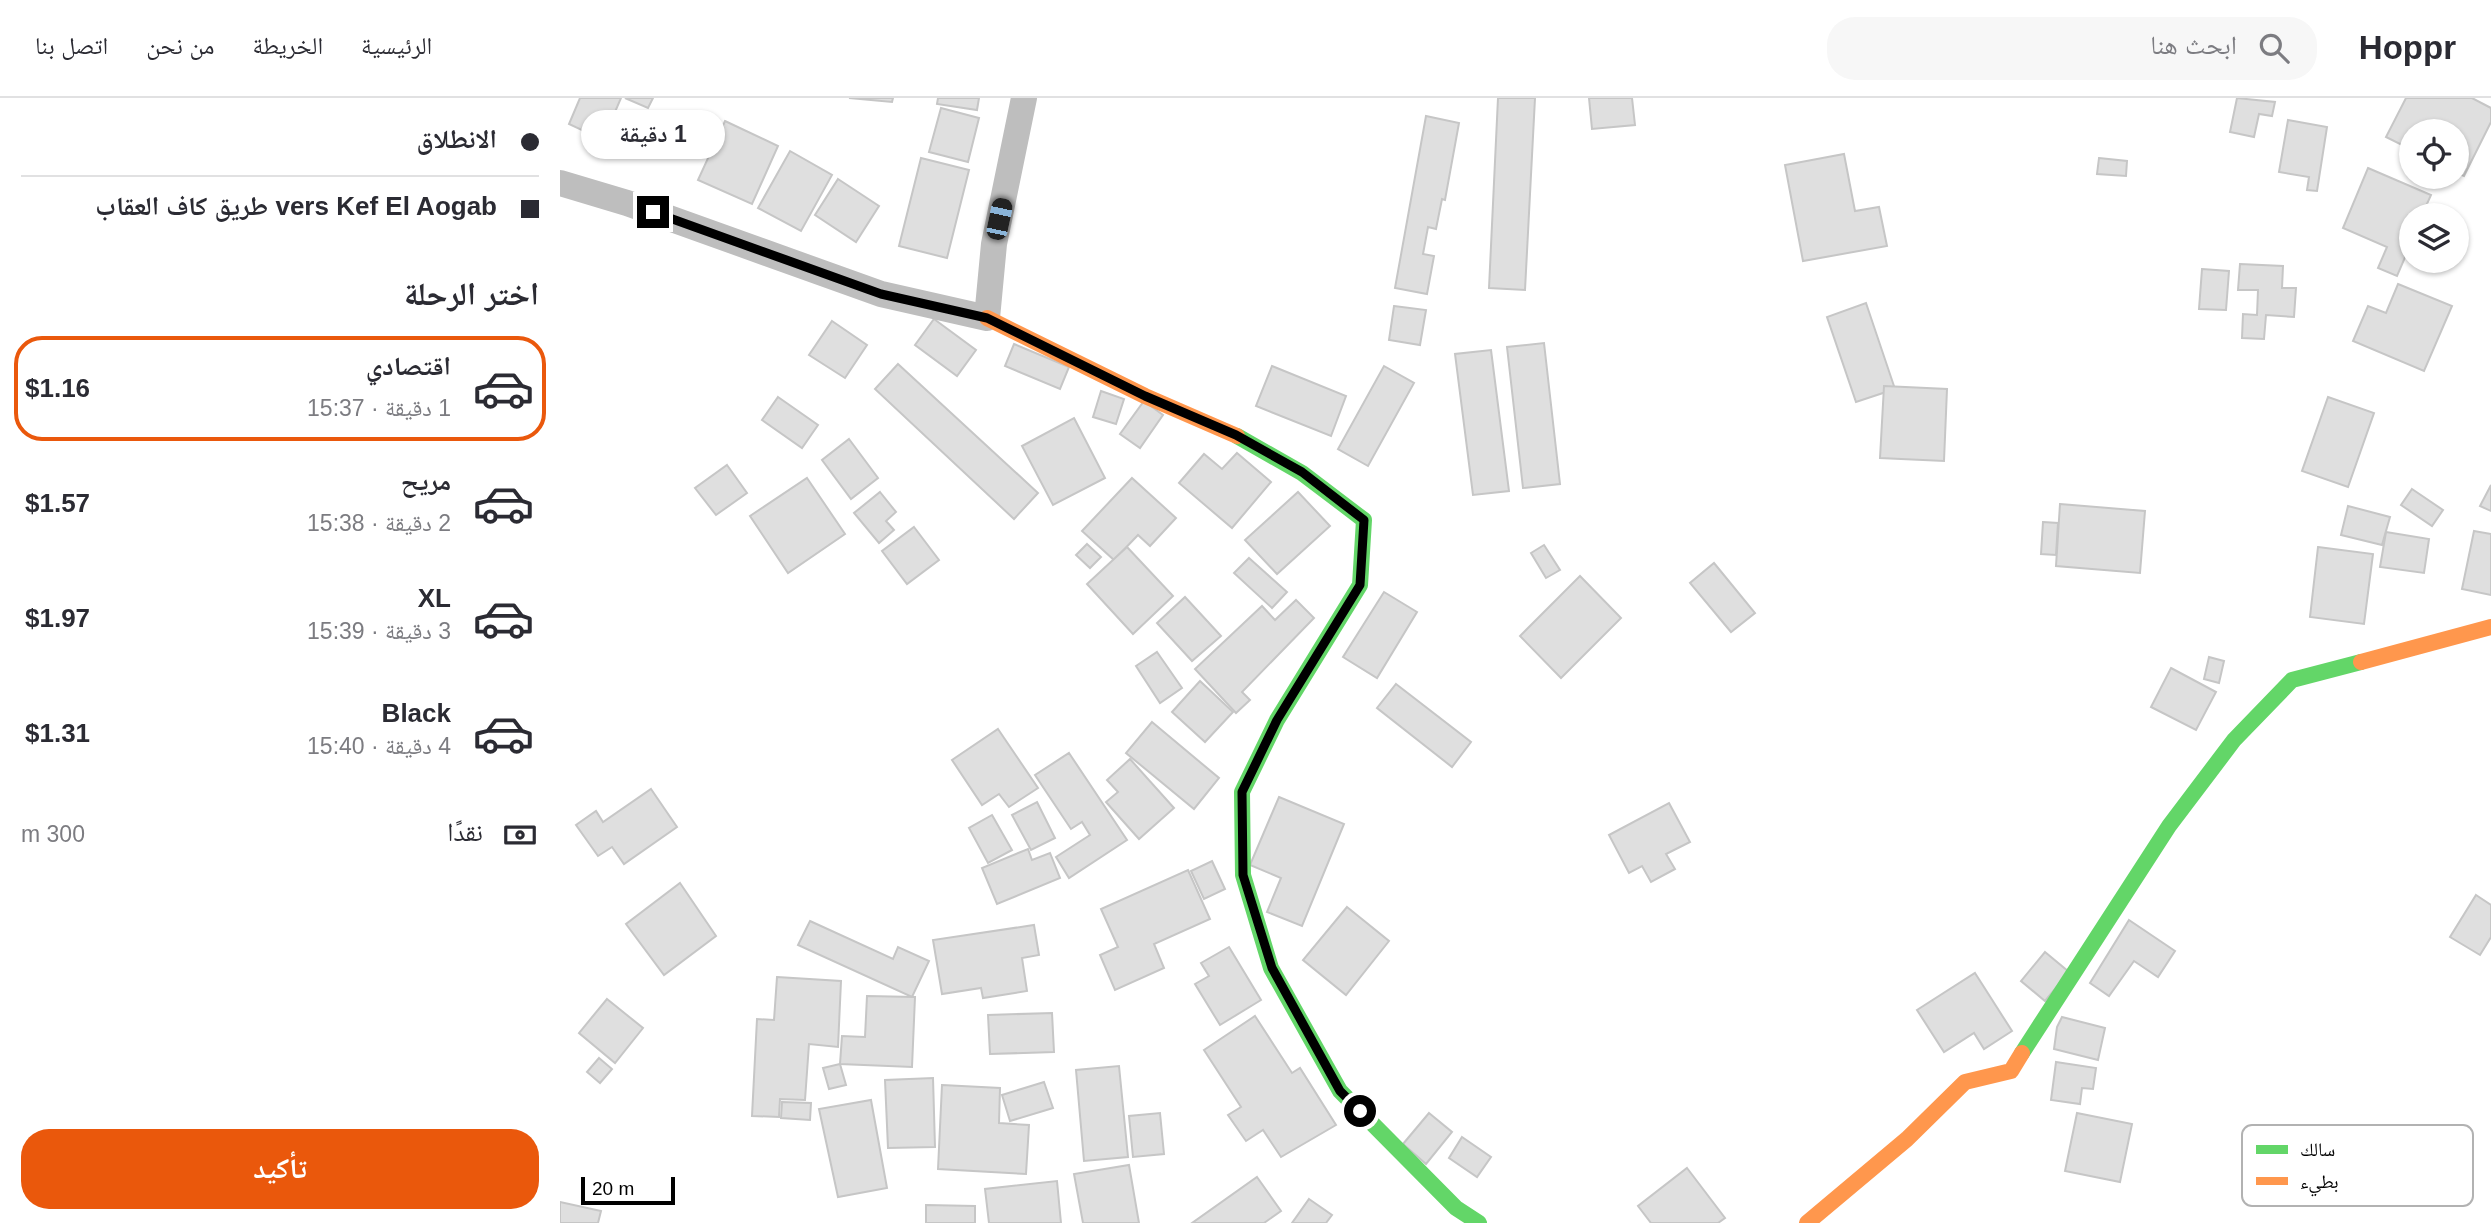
<!DOCTYPE html>
<html lang="ar">
<meta charset="utf-8">
<style>
:root{--surface:#fff;--page:#f7f7f7;--text:#2b2b33;--muted:#7c7c81;--line:#e1e1e2;--accent:#ea580c}
body{margin:0;font-family:Helvetica,"Noto Naskh Arabic",sans-serif;background:var(--page);color:var(--text);direction:rtl;height:100vh;display:flex;flex-direction:column;font-size:26px;white-space:nowrap}
*{box-sizing:border-box;margin:0}
p{font-size:23px;color:var(--muted)}
.icon{flex:none;width:38px;height:38px;fill:none;stroke:currentColor;stroke-width:2;stroke-linecap:round;stroke-linejoin:round}
.map{position:relative;flex:1;overflow:hidden;direction:ltr}
.sheet{display:flex;flex-direction:column;background:var(--surface);width:560px}
.sheet>*{flex:none}
.top-card{display:grid;align-content:center;height:154px;padding:0 21px;background:var(--surface)}
.fabs{position:absolute;left:1839px;top:21px;display:grid;gap:14px}
.fabs a{display:grid;place-items:center;width:70px;height:70px;border-radius:50%;background:var(--surface);box-shadow:0 2px 5px #0004;font-size:35px}
.scale{position:absolute;left:21px;bottom:18px;width:94px;box-sizing:border-box;padding-left:7px;border:4px solid #000;border-top:0;font-size:19px;line-height:24px;white-space:nowrap;color:#000;-webkit-text-stroke:5px #fff;paint-order:stroke}
.end{position:absolute;width:32px;height:32px;margin:-16px;border:9px solid #000;background:#fff;box-shadow:0 0 0 4px #fff}
.from{border-radius:50%}
.bubble{position:absolute;height:49px;border-radius:24px;background:var(--surface);box-shadow:0 2px 5px #0004;font-size:23px;font-weight:700;line-height:49px;text-align:center;direction:rtl}
.car{position:absolute;width:21px;height:42px;margin:-21px -10px;border-radius:9px;box-shadow:0 0 5px 2px #0007;background:linear-gradient(#222 24%,#8ab4d8 0 40%,#222 0 76%,#8ab4d8 0 86%,#222 0)}
.top-card b{display:flex;align-items:center;gap:24px;height:66px;font-size:26px}
.top-card b+b{border-top:2px solid var(--line)}
.top-card i{width:18px;height:18px;background:var(--text)}
ul{padding:0;list-style:none}
li{display:flex;align-items:center;gap:21px;height:105px;margin:0 14px 10px;padding:0 7px;border:4px solid transparent;border-radius:28px}
li div{flex:1}
li b{display:block;font-size:26px}
li em{font-style:normal;font-weight:700}
li.active{border-color:var(--accent)}
li>.icon{width:63px;height:63px;stroke-width:1.5}
h2{padding:0 21px;font-size:32px;line-height:84px}
.pay{display:flex;align-items:center;gap:18px;height:77px;padding:0 21px;font-size:26px}
.pay p{margin-inline-start:auto}
.cta{display:flex;gap:14px;margin-top:auto;padding:14px 21px}
.cta a{flex:1;height:80px;border-radius:28px;background:var(--accent);color:#fff;font-size:28px;font-weight:700;line-height:80px;text-align:center}
header{display:flex;align-items:center;gap:42px;box-sizing:border-box;height:98px;padding:0 35px;background:var(--surface);border-bottom:2px solid var(--line)}
header strong{font-size:33px}
nav{display:flex;gap:38px;margin-inline-start:auto;font-size:24px}
.search{width:490px;height:63px;background:var(--page);display:flex;align-items:center;gap:18px;box-sizing:border-box;padding:0 24px;border-radius:28px;color:var(--muted);font-size:26px}
main{display:flex;flex:1;min-height:0}
.map>svg:first-child{display:block}
</style>
<header>
<strong>Hoppr</strong>
<div class="search"><svg class="icon" aria-label="search" viewBox="0 0 24 24"><circle cx="10" cy="10" r="6"/><path d="M15 15l6 6"/></svg>ابحث هنا</div>
<nav><a>الرئيسية</a><a>الخريطة</a><a>من نحن</a><a>اتصل بنا</a></nav>
</header>
<main>
<div class="map">
<svg width="1931" height="1125" viewBox="0 0 1931 1125">
<rect width="100%" height="100%" fill="#fff"/>
<g fill="#dfdfdf" stroke="#c6c6c6" stroke-width="2">
<path d="M 20,0 L 61,0 L 43,42 L 9,26 Z"/>
<path d="M 65,0 L 93,0 L 88,10 Z"/>
<path d="M 289,0 L 333,0 L 332,4 Z"/>
<path d="M 378,0 L 419,0 L 417,12 L 377,6 Z"/>
<path d="M 938,0 L 975,0 L 965,192 L 929,190 Z"/>
<path d="M 1029,0 L 1072,0 L 1075,27 L 1032,31 Z"/>
<path d="M 1677,0 L 1715,4 L 1712,18 L 1699,16 L 1694,39 L 1670,34 Z"/>
<path d="M 1846,0 L 1912,0 L 1931,10 L 1931,24 L 1904,78 L 1897,75 L 1897,33 L 1852,33 L 1852,52 L 1826,39 Z"/>
<path d="M 381,10 L 419,20 L 408,64 L 369,54 Z"/>
<path d="M 866,18 L 899,25 L 885,102 L 882,101 L 876,131 L 868,129 L 863,156 L 874,158 L 867,196 L 835,190 Z"/>
<path d="M 1728,22 L 1767,29 L 1757,93 L 1747,92 L 1749,79 L 1719,74 Z"/>
<path d="M 165,23 L 218,48 L 192,106 L 138,82 Z"/>
<path d="M 230,53 L 272,77 L 241,133 L 198,110 Z"/>
<path d="M 1284,56 L 1295,113 L 1319,109 L 1327,148 L 1243,163 L 1225,67 Z"/>
<path d="M 361,60 L 409,72 L 387,160 L 339,148 Z"/>
<path d="M 1539,60 L 1567,63 L 1566,78 L 1537,76 Z"/>
<path d="M 1808,70 L 1871,97 L 1862,117 L 1852,117 L 1852,143 L 1837,178 L 1818,170 L 1827,149 L 1783,130 Z"/>
<path d="M 278,81 L 319,108 L 296,144 L 255,117 Z"/>
<path d="M 1680,166 L 1723,168 L 1722,190 L 1736,190 L 1734,219 L 1706,217 L 1704,241 L 1682,240 L 1683,216 L 1697,217 L 1698,192 L 1678,192 Z"/>
<path d="M 1642,171 L 1669,173 L 1666,212 L 1639,211 Z"/>
<path d="M 1838,186 L 1892,208 L 1864,273 L 1793,243 L 1808,208 L 1826,215 Z"/>
<path d="M 1306,205 L 1335,291 L 1296,304 L 1267,219 Z"/>
<path d="M 834,208 L 866,212 L 860,247 L 829,242 Z"/>
<path d="M 374,221 L 416,252 L 397,278 L 355,247 Z"/>
<path d="M 272,223 L 307,247 L 285,280 L 249,257 Z"/>
<path d="M 984,245 L 1000,386 L 963,390 L 947,249 Z"/>
<path d="M 454,246 L 509,269 L 500,291 L 445,268 Z"/>
<path d="M 931,252 L 949,393 L 913,397 L 895,256 Z"/>
<path d="M 338,266 L 478,395 L 454,421 L 315,291 Z"/>
<path d="M 712,268 L 786,298 L 771,338 L 696,308 Z"/>
<path d="M 824,268 L 854,285 L 808,368 L 778,351 Z"/>
<path d="M 1324,288 L 1387,291 L 1384,363 L 1320,360 Z"/>
<path d="M 541,293 L 564,301 L 556,326 L 533,319 Z"/>
<path d="M 218,299 L 258,327 L 242,350 L 202,322 Z"/>
<path d="M 1768,299 L 1814,315 L 1788,389 L 1742,373 Z"/>
<path d="M 584,303 L 603,317 L 580,350 L 560,336 Z"/>
<path d="M 514,320 L 545,380 L 493,407 L 462,348 Z"/>
<path d="M 289,341 L 318,380 L 291,401 L 262,362 Z"/>
<path d="M 677,355 L 711,384 L 672,430 L 619,385 L 644,356 L 662,371 Z"/>
<path d="M 167,367 L 187,395 L 156,417 L 135,390 Z"/>
<path d="M 247,380 L 285,436 L 228,475 L 190,418 Z"/>
<path d="M 572,380 L 616,420 L 590,448 L 578,437 L 554,462 L 522,433 Z"/>
<path d="M 1931,387 L 1931,413 L 1920,408 Z"/>
<path d="M 1852,391 L 1883,412 L 1872,428 L 1841,407 Z"/>
<path d="M 320,394 L 336,414 L 326,423 L 334,432 L 319,445 L 294,415 Z"/>
<path d="M 738,394 L 770,428 L 717,476 L 685,442 Z"/>
<path d="M 1500,406 L 1585,413 L 1580,475 L 1496,468 Z"/>
<path d="M 1788,408 L 1830,419 L 1822,447 L 1781,437 Z"/>
<path d="M 1483,424 L 1498,425 L 1496,457 L 1481,456 Z"/>
<path d="M 354,429 L 379,462 L 347,486 L 322,453 Z"/>
<path d="M 1914,433 L 1931,436 L 1931,497 L 1902,491 Z"/>
<path d="M 1826,434 L 1869,441 L 1864,475 L 1820,469 Z"/>
<path d="M 527,446 L 541,459 L 530,470 L 516,457 Z"/>
<path d="M 984,447 L 1000,472 L 986,480 L 971,455 Z"/>
<path d="M 567,449 L 613,498 L 573,536 L 527,486 Z"/>
<path d="M 1758,449 L 1813,456 L 1804,526 L 1750,519 Z"/>
<path d="M 689,460 L 727,494 L 712,510 L 674,475 Z"/>
<path d="M 1154,465 L 1195,515 L 1171,534 L 1130,485 Z"/>
<path d="M 1020,478 L 1061,520 L 1001,580 L 960,538 Z"/>
<path d="M 824,494 L 857,514 L 817,580 L 783,559 Z"/>
<path d="M 625,499 L 661,538 L 632,563 L 597,525 Z"/>
<path d="M 736,502 L 754,520 L 682,594 L 690,602 L 676,615 L 635,571 L 702,508 L 715,522 Z"/>
<path d="M 597,554 L 622,590 L 600,605 L 576,568 Z"/>
<path d="M 1649,559 L 1664,563 L 1659,585 L 1644,581 Z"/>
<path d="M 1611,570 L 1656,594 L 1636,632 L 1591,609 Z"/>
<path d="M 640,583 L 673,614 L 645,644 L 612,614 Z"/>
<path d="M 836,586 L 911,644 L 892,669 L 817,610 Z"/>
<path d="M 592,624 L 659,680 L 634,711 L 566,655 Z"/>
<path d="M 438,631 L 478,690 L 449,709 L 439,696 L 422,707 L 392,662 Z"/>
<path d="M 509,655 L 567,742 L 509,780 L 496,759 L 530,737 L 522,724 L 511,731 L 475,677 Z"/>
<path d="M 570,661 L 614,710 L 579,741 L 546,704 L 558,694 L 547,682 Z"/>
<path d="M 91,691 L 117,729 L 64,766 L 52,749 L 38,758 L 16,727 L 36,713 L 43,724 Z"/>
<path d="M 719,699 L 784,726 L 742,828 L 707,814 L 721,780 L 690,767 Z"/>
<path d="M 477,704 L 495,740 L 471,752 L 452,717 Z"/>
<path d="M 1109,705 L 1130,744 L 1106,756 L 1115,771 L 1091,784 L 1082,768 L 1069,775 L 1049,737 Z"/>
<path d="M 432,717 L 452,752 L 428,765 L 409,730 Z"/>
<path d="M 468,751 L 472,762 L 490,755 L 500,780 L 437,806 L 422,770 Z"/>
<path d="M 652,763 L 665,791 L 644,801 L 631,773 Z"/>
<path d="M 628,772 L 650,821 L 594,846 L 604,870 L 555,892 L 540,857 L 558,849 L 541,811 Z"/>
<path d="M 120,785 L 156,838 L 104,877 L 66,826 Z"/>
<path d="M 1916,797 L 1931,807 L 1931,839 L 1920,857 L 1890,839 Z"/>
<path d="M 787,809 L 829,843 L 786,897 L 743,862 Z"/>
<path d="M 1569,822 L 1615,853 L 1598,879 L 1574,863 L 1549,898 L 1530,885 Z"/>
<path d="M 250,823 L 333,861 L 338,849 L 369,863 L 352,899 L 238,847 Z"/>
<path d="M 474,827 L 479,857 L 462,860 L 467,893 L 423,900 L 421,890 L 382,896 L 373,842 Z"/>
<path d="M 669,849 L 701,902 L 660,927 L 635,886 L 649,878 L 641,865 Z"/>
<path d="M 1485,854 L 1509,874 L 1485,903 L 1461,883 Z"/>
<path d="M 1415,875 L 1452,933 L 1424,951 L 1414,935 L 1384,954 L 1357,912 Z"/>
<path d="M 217,879 L 281,883 L 278,949 L 249,946 L 245,1002 L 220,1001 L 219,1019 L 192,1018 L 197,921 L 214,922 Z"/>
<path d="M 307,898 L 355,899 L 352,969 L 280,966 L 282,938 L 305,939 Z"/>
<path d="M 47,901 L 83,930 L 55,965 L 19,935 Z"/>
<path d="M 492,915 L 494,954 L 430,956 L 428,917 Z"/>
<path d="M 695,918 L 732,975 L 740,970 L 776,1027 L 721,1059 L 703,1032 L 686,1043 L 668,1017 L 681,1009 L 644,952 Z"/>
<path d="M 1502,919 L 1545,930 L 1538,962 L 1494,951 L 1497,929 Z"/>
<path d="M 39,960 L 52,971 L 40,985 L 27,974 Z"/>
<path d="M 1496,964 L 1536,970 L 1533,991 L 1522,990 L 1520,1006 L 1491,1002 Z"/>
<path d="M 280,966 L 286,987 L 269,991 L 263,970 Z"/>
<path d="M 559,968 L 568,1059 L 524,1063 L 516,972 Z"/>
<path d="M 373,980 L 375,1049 L 328,1050 L 325,982 Z"/>
<path d="M 484,984 L 493,1010 L 450,1023 L 442,997 Z"/>
<path d="M 382,987 L 440,990 L 439,1025 L 469,1027 L 466,1076 L 378,1071 Z"/>
<path d="M 311,1002 L 327,1090 L 278,1099 L 259,1011 Z"/>
<path d="M 222,1004 L 251,1005 L 250,1022 L 221,1020 Z"/>
<path d="M 600,1015 L 604,1056 L 573,1059 L 569,1018 Z"/>
<path d="M 869,1015 L 892,1034 L 866,1066 L 843,1046 Z"/>
<path d="M 1517,1015 L 1572,1026 L 1560,1084 L 1505,1073 Z"/>
<path d="M 902,1039 L 931,1059 L 917,1079 L 889,1060 Z"/>
<path d="M 569,1067 L 579,1125 L 523,1125 L 514,1076 Z"/>
<path d="M 1127,1070 L 1165,1120 L 1158,1125 L 1091,1125 L 1078,1108 Z"/>
<path d="M 697,1079 L 721,1113 L 704,1125 L 632,1125 Z"/>
<path d="M 497,1083 L 501,1125 L 429,1125 L 425,1091 Z"/>
<path d="M 749,1101 L 772,1117 L 766,1125 L 732,1125 Z"/>
<path d="M 0,1104 L 41,1113 L 38,1125 L 0,1125 Z"/>
<path d="M 366,1107 L 415,1108 L 415,1125 L 366,1125 Z"/>
</g>
<g fill="none" stroke-linecap="round" stroke-linejoin="round">
<path stroke="#bebebe" stroke-width="26" d="M 0,85 L 67,105 L 321,196 L 427,220 L 434,146 L 464,0"/>
<g stroke="#63d668" stroke-width="16">
<path d="M 677,338 L 742,375 L 804,422 L 800,487 L 717,622 L 682,694 L 683,777 L 711,870 L 780,993 L 896,1110 L 919,1125"/>
<path d="M 1462,955 L 1609,728 L 1674,642 L 1732,582 L 1801,564"/>
</g>
<g stroke="#ff974d" stroke-width="16">
<path d="M 427,220 L 585,298 L 677,338"/>
<path d="M 1801,564 L 1931,529"/>
<path d="M 1247,1125 L 1347,1041 L 1405,984 L 1451,973 L 1462,955"/>
</g>
</g>
<g fill="none" stroke-linecap="round" stroke-linejoin="round">
<path stroke="#000" stroke-width="9" d="M 93,114 L 321,196 L 427,220 L 585,298 L 676,337 L 742,374 L 804,422 L 800,487 L 717,622 L 682,694 L 683,777 L 712,870 L 780,993 L 800,1013"/>
</g>
<rect x="1682" y="1027" width="231" height="81" rx="10" fill="#fff" stroke="#b2b2b2" stroke-width="2"/>
<rect x="1696" y="1047" width="32" height="9" fill="#63d668"/>
<rect x="1696" y="1079" width="32" height="8" fill="#ff974d"/>
<g font-size="19" fill="#000">
<text x="1740" y="1058">سالك</text>
<text x="1740" y="1090">بطيء</text>
</g>
</svg>
<div class="fabs">
<a><svg class="icon" aria-label="locate" viewBox="0 0 24 24"><circle cx="12" cy="12" r="6"/><path d="M12 2v4M12 18v4M2 12h4M18 12h4"/></svg></a>
<a><svg class="icon" aria-label="layers" viewBox="0 0 24 24"><path d="M12 4l9 5-9 5-9-5zM3 14l9 5 9-5"/></svg></a>
</div>
<div class="scale">20 m</div>
<i class="end from" style="left:800px;top:1013px"></i>
<i class="end" style="left:93px;top:114px"></i>
<div class="bubble" style="left:21px;top:12px;width:144px">1 دقيقة</div>
<i class="car" style="left:439px;top:121px;rotate:12deg"></i>
</div>
<section class="sheet">
<div class="top-card">
<b><i class="from"></i>الانطلاق</b>
<b><i></i>vers Kef El Aogab طريق كاف العقاب</b>
</div>
<h2>اختر الرحلة</h2>
<ul>
<li class="active"><svg class="icon" aria-label="car" viewBox="0 0 24 24"><path d="M5 17H2v-5l4-1 3-4h7l3 4 3 1v5h-3M9 17h6M6 11h13"/><circle cx="7" cy="17" r="2"/><circle cx="17" cy="17" r="2"/></svg><div><b>اقتصادي</b><p>1 دقيقة · 15:37</p></div><em>$1.16</em></li>
<li><svg class="icon" aria-label="car" viewBox="0 0 24 24"><path d="M5 17H2v-5l4-1 3-4h7l3 4 3 1v5h-3M9 17h6M6 11h13"/><circle cx="7" cy="17" r="2"/><circle cx="17" cy="17" r="2"/></svg><div><b>مريح</b><p>2 دقيقة · 15:38</p></div><em>$1.57</em></li>
<li><svg class="icon" aria-label="car" viewBox="0 0 24 24"><path d="M5 17H2v-5l4-1 3-4h7l3 4 3 1v5h-3M9 17h6M6 11h13"/><circle cx="7" cy="17" r="2"/><circle cx="17" cy="17" r="2"/></svg><div><b>XL</b><p>3 دقيقة · 15:39</p></div><em>$1.97</em></li>
<li><svg class="icon" aria-label="car" viewBox="0 0 24 24"><path d="M5 17H2v-5l4-1 3-4h7l3 4 3 1v5h-3M9 17h6M6 11h13"/><circle cx="7" cy="17" r="2"/><circle cx="17" cy="17" r="2"/></svg><div><b>Black</b><p>4 دقيقة · 15:40</p></div><em>$1.31</em></li>
</ul>
<div class="pay"><svg class="icon" aria-label="cash" viewBox="0 0 24 24"><path d="M3 7h18v10H3z"/><circle cx="12" cy="12" r="2"/></svg>نقدًا<p>300 m</p></div>
<div class="cta"><a>تأكيد</a></div>
</section>
</main>
